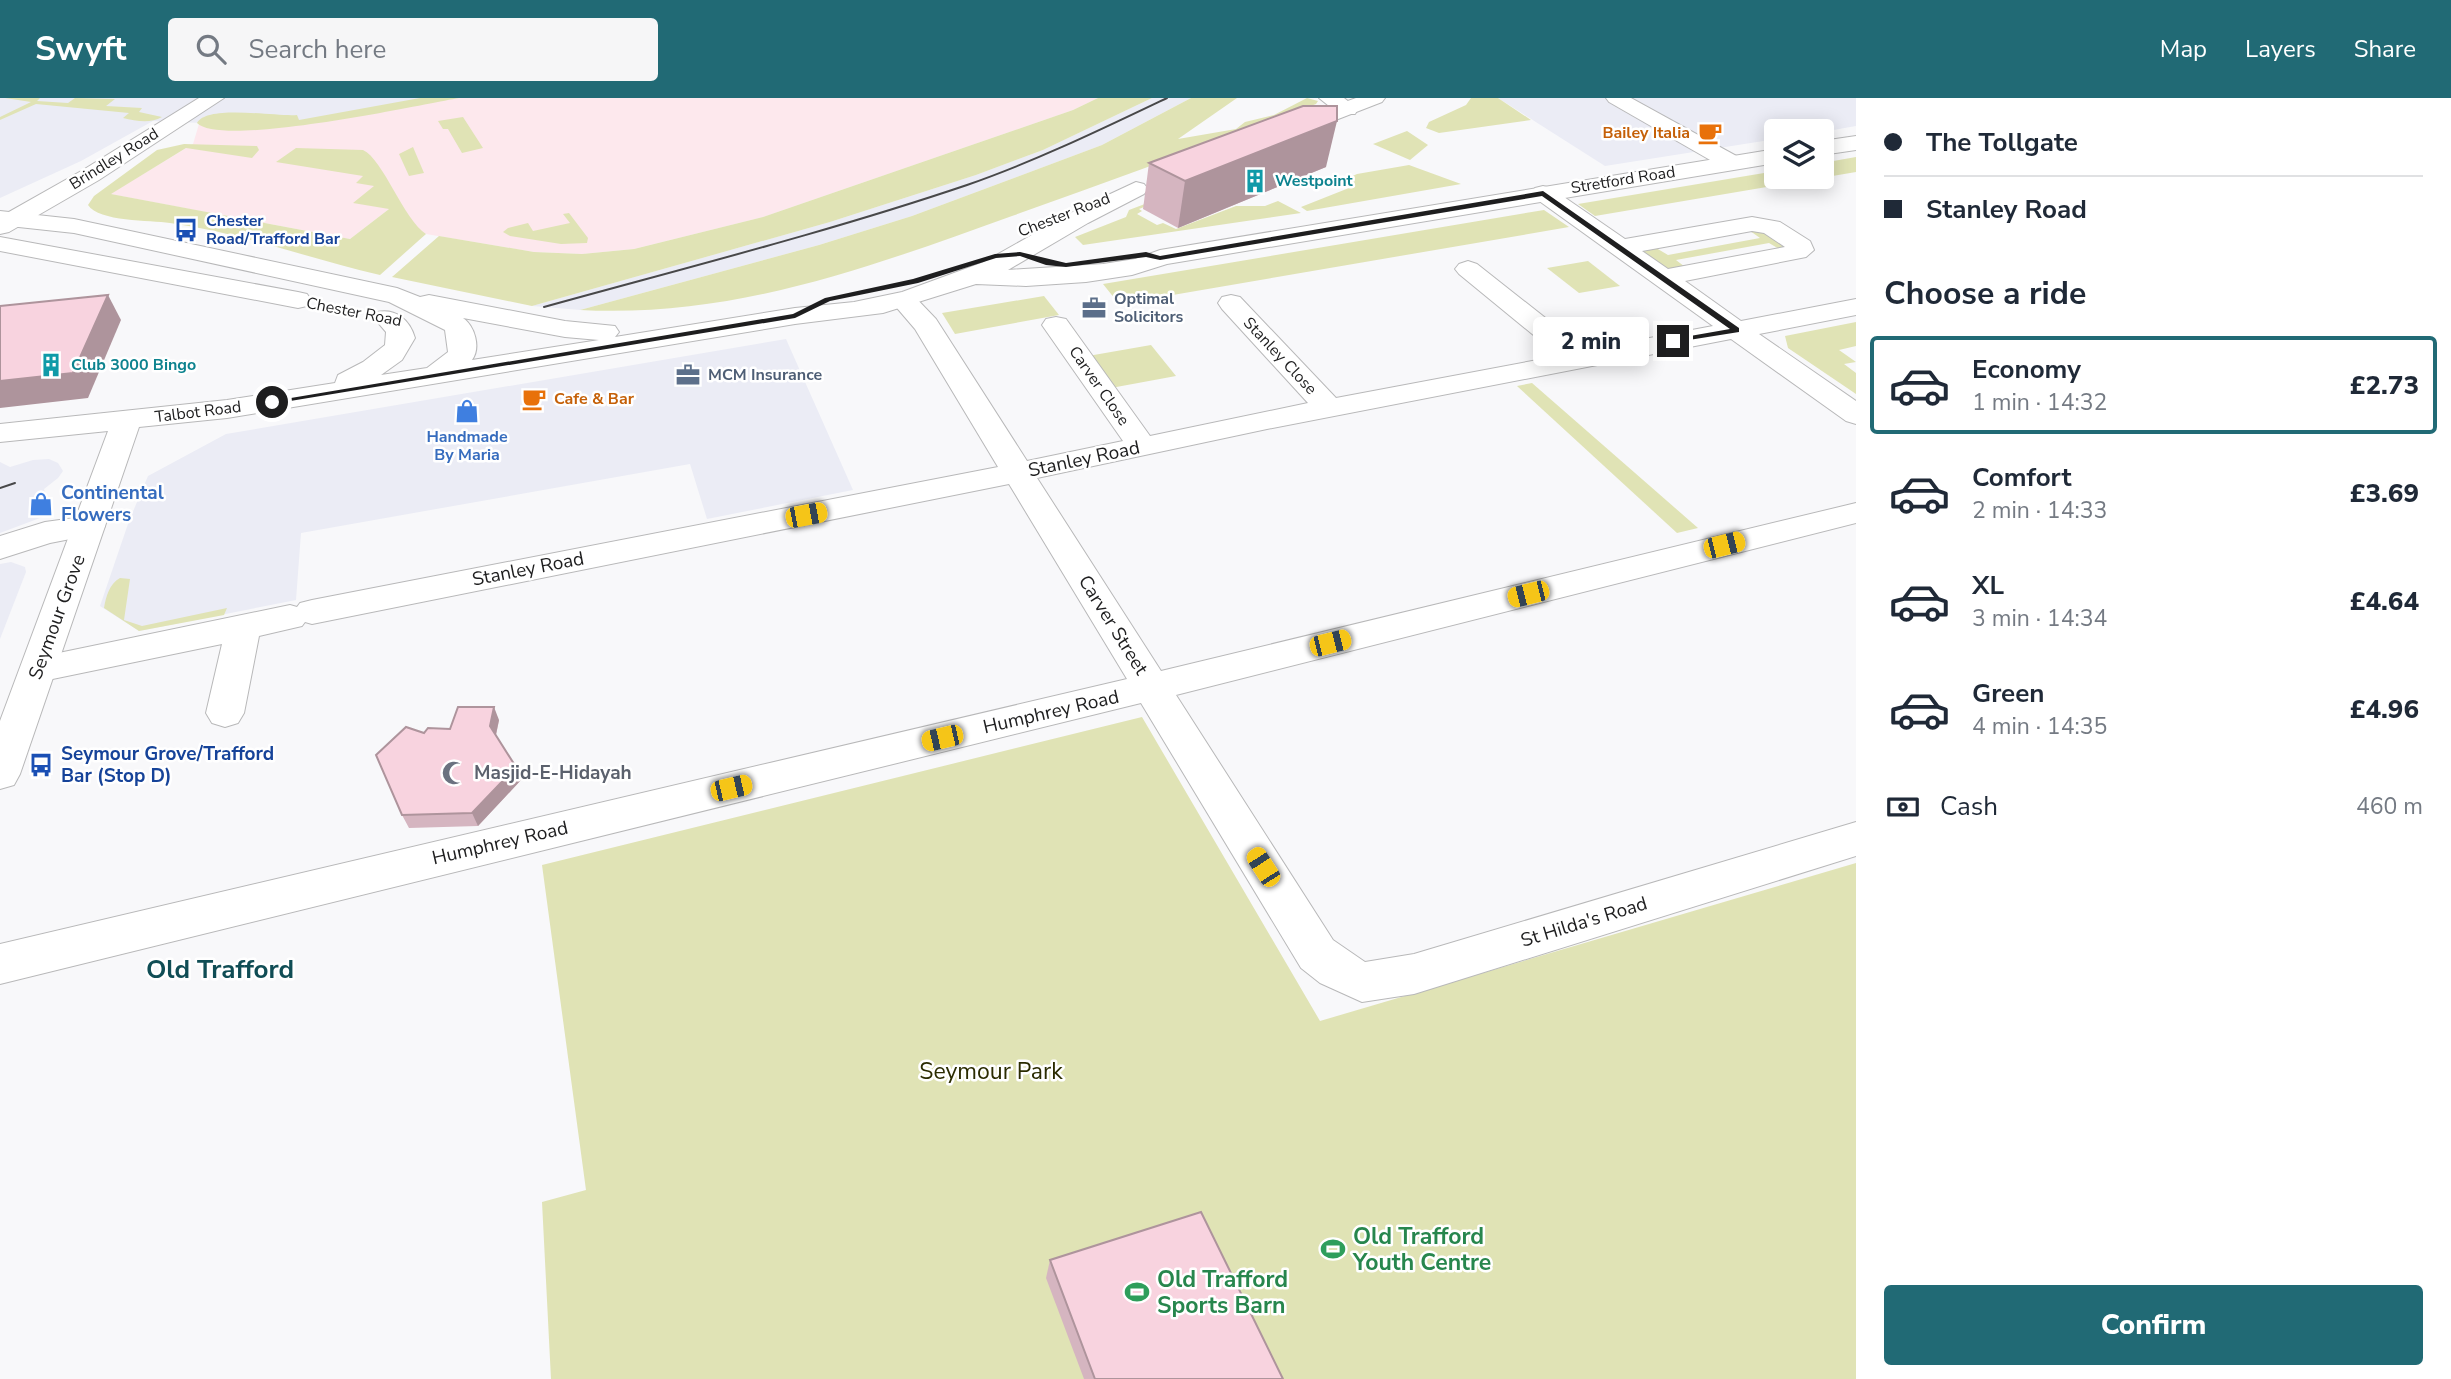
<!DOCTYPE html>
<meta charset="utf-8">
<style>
:root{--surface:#fff;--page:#f6f6f7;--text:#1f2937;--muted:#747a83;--line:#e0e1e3;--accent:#216a75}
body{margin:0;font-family:"Nunito Sans",sans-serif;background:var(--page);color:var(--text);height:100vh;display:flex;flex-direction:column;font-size:26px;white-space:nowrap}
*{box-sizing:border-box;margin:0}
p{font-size:23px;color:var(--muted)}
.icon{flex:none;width:38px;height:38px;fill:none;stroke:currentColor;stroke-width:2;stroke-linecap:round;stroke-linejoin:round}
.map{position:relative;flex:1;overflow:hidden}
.drawer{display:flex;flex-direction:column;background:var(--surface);width:595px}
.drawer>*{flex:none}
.hud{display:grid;align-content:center;height:154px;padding:0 28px;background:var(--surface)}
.tools{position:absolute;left:1764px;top:21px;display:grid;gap:14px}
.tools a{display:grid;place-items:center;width:70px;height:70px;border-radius:7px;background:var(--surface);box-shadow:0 4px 18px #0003;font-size:35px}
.end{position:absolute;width:32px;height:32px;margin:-16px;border:9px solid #1e1e1f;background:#fff;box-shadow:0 0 0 4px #fff}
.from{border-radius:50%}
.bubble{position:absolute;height:49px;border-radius:7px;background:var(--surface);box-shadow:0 4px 18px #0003;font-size:23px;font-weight:800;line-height:49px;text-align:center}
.car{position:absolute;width:21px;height:42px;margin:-21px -10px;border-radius:9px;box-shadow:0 0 5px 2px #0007;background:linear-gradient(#f5c518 24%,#345 0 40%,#f5c518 0 76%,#345 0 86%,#f5c518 0)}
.hud b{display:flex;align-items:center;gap:24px;height:66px;font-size:26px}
.hud b+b{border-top:2px solid var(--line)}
.hud i{width:18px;height:18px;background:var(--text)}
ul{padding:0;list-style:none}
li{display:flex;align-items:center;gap:21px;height:98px;margin:0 14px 10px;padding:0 14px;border:4px solid transparent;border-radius:7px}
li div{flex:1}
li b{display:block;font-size:26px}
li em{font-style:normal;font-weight:800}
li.on{border-color:var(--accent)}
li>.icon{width:63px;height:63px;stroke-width:1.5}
h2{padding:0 28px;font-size:32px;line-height:84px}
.pay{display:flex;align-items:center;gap:18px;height:77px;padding:0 28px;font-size:26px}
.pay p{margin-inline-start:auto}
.cta{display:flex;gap:14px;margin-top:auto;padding:14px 28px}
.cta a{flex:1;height:80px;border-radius:7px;background:var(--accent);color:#fff;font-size:28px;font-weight:800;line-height:80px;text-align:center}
header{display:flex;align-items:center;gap:42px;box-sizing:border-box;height:98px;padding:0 35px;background:var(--accent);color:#fff}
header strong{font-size:33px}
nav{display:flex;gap:38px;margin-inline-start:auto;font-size:24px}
.search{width:490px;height:63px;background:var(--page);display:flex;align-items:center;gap:18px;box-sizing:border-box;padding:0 24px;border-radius:7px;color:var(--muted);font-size:26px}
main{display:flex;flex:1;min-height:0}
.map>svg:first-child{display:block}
</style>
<header>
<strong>Swyft</strong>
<div class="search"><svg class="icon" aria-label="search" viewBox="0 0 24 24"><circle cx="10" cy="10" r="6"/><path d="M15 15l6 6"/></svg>Search here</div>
<nav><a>Map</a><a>Layers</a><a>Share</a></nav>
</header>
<main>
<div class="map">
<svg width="1856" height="1281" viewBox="0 0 1856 1281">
<rect width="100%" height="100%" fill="#f8f8fa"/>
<g fill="#ebecf5">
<path d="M 0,0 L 428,0 L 271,28 L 153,23 L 81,63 L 0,100 Z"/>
<path d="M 1152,0 L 1191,0 L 1102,47 L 912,118 L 819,147 L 580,212 L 532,208 L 830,124 L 976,77 L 1043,52 Z"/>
<path d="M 1498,0 L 1856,0 L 1856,28 L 1822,34 L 1776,33 L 1776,41 L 1605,68 Z"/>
<path d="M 786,241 L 853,392 L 707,421 L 690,366 L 301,435 L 296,502 L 139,533 L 100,508 L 129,423 L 148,378 L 226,336 Z"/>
<path d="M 49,361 L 58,365 L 63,373 L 58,380 L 44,391 L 52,413 L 48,417 L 0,435 L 0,364 L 10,369 L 33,362 Z"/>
<path d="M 11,464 L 25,469 L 26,474 L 0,541 L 0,466 Z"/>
</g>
<path fill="#fde8ed" d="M 428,0 L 1098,0 L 1073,12 L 763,119 L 634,151 L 582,156 L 534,154 L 426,136 L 389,111 L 350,141 L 110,96 L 193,46 L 199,26 L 271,28 Z"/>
<g fill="#e0e3b5">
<path d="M 5,0 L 40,0 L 37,3 L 68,5 L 75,0 L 115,1 L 106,8 L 142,10 L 139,14 L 162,19 C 150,26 136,23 123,20 L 129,15 L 36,6 L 0,22 L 0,19 L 31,4 Z"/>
<path d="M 420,0 L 459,0 C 419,7 222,50 197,25 C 207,6 276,19 297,17 L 299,22 Z"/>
<path d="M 1098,0 L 1152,0 L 1043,52 L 976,77 L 830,124 L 532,208 L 392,179 L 439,138 L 534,154 L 582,156 L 634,151 L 763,119 L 1073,12 Z"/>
<path d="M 1191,0 L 1237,0 L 1178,41 L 1236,31 L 1245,24 L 1274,17 L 1307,0 L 1318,3 L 1316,6 C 1215,45 1114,82 1012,118 C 870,169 734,220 580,212 L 819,147 L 912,118 L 1102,47 Z"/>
<path d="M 1471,0 L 1498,0 L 1531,22 L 1439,35 L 1426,30 L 1429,24 L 1466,7 Z"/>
<path d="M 463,19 L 483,50 L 462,55 L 448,31 L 443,31 L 438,23 Z"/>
<path d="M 1407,33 L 1428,47 L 1410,62 L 1373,46 Z"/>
<path d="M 184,46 L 257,48 L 259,52 L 252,60 L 186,50 L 111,96 L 350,141 L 389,111 L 353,105 L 374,88 L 356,85 L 363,78 L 276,64 L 296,50 L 363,52 C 383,61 404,122 426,136 L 380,177 C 310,161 242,135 170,125 C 150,122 99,124 88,107 L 94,98 L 157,52 Z"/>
<path d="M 413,49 L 424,75 L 409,78 L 399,56 Z"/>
<path d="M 1856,59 L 1856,74 L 1595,118 L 1578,106 L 1776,73 L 1776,79 L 1822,79 L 1822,65 Z"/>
<path d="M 1409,67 L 1461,86 L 1307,113 L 1301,109 L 1354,88 L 1344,82 L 1357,76 Z"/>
<path d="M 1203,84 L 1206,85 L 1139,111 L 1142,113 L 1137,116 L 1157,127 L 1163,125 L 1176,131 L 1236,108 L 1265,108 L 1278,103 L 1301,115 L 1083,147 L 1075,139 L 1126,119 L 1129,112 Z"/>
<path d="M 1544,112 L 1569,129 L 1126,205 L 1121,200 L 1115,201 L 1103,186 Z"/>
<path d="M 569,115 L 588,140 L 587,145 L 561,146 L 510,138 L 503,134 L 508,130 L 528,125 L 533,133 L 570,125 L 563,116 Z"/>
<path d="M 1753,129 L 1788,145 L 1784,154 L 1769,145 L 1676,162 L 1689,172 L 1672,175 L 1635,150 L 1651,147 L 1668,157 L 1760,140 L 1746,130 Z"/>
<path d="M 1588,163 L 1620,188 L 1579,195 L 1547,170 Z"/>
<path d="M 1044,198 L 1059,217 L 955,236 L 942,215 Z"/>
<path d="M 1856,224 L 1856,248 L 1839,252 L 1856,264 L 1844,266 L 1856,275 L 1856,296 L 1788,250 L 1785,238 Z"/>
<path d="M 1151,247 L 1176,278 L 1111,290 L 1088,258 Z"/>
<path d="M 1532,285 L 1698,430 L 1677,435 L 1517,288 Z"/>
<path d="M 120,480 L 130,481 L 124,522 L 142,528 L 227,510 L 224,517 L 139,533 L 104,510 C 106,499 109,486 120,480 Z"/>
<path d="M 1142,619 L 1320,923 L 1856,765 L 1856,1281 L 551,1281 L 542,1104 L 586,1092 L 542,767 Z"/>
</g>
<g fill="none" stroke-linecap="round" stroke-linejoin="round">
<g stroke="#b8b8b9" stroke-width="2">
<g id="minor">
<path d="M 199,0 L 224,0 L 99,82 L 9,134 L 0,136 L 0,119 L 83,72 Z"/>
<path d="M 1319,0 L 1344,0 L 1358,11 L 1355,16 L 1339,16 Z"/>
<path d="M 1606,0 L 1631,0 L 1740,60 L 1743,65 L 1740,70 L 1724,70 L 1609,4 Z"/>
<path d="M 1543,88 L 1551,90 L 1625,141 L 1752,119 L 1780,124 L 1810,143 L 1814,152 L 1806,159 L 1685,183 L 1741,223 L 1856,201 L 1856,217 L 1759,236 L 1856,303 L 1856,326 L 1846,323 L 1731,241 L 1267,331 L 1037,380 L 1161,573 L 1856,405 L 1856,425 L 1176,597 L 1333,842 L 1365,864 L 1414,856 L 1856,724 L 1856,758 L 1414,896 L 1362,904 L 1320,885 L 1301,870 L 1141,605 L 0,886 L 0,846 L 1127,581 L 1009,386 L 312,526 L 305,524 L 302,528 L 259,538 L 244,615 L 238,625 L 225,629 L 212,625 L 206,615 L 222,546 L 38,584 L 25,580 L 20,571 L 25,562 L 290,507 L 297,509 L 300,505 L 312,502 L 998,369 L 915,231 L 891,203 L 895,197 L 904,195 L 913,197 L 936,221 L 1027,363 L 1123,343 L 1042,227 L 1046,221 L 1056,219 L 1066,221 L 1150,338 L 1308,305 L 1222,211 L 1218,205 L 1222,199 L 1231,197 L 1240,199 L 1336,300 L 1559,258 L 1459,176 L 1455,171 L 1459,166 L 1468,163 L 1477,166 L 1586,252 L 1713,228 L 1535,100 L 1531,95 L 1535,90 ZM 1752,133 L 1764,135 L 1785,149 L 1668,171 L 1642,153 Z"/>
<path d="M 89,418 L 101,421 L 105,428 L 101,435 L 50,445 L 0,461 L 0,438 L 45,424 Z"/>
</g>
</g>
<g stroke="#b8b8b9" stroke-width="2">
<g id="major">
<path d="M 1356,0 L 1385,0 L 1382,4 L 1297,37 L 1281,37 L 1278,32 L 1281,27 Z"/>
<path d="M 1856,38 L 1856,52 L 1822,57 L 1822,43 Z"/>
<path d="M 1776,51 L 1776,65 L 1167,166 L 1132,177 L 1086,184 L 1026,188 L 976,186 L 883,215 L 795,226 L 227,320 L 139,329 L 20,676 L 14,687 L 0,691 L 0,623 L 108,333 L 0,344 L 0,326 L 227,302 L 335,285 L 338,277 L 363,264 L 385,247 L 386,234 L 374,220 L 377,214 C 396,210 410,222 415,240 L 402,262 L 381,277 L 427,270 L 448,254 L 445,232 L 389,204 L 74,135 L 0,127 L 0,113 L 74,121 L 397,190 L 420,199 L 429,197 L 565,223 L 615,228 L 619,234 L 615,239 L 795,210 L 854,204 L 902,194 L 984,164 L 1078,111 L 1136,84 L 1144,86 L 1148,91 L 1144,96 L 1088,125 L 1008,172 L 1103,166 L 1135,161 L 1160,152 ZM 463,220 L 565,239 L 599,242 L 472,262 C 481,250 475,228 463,220 Z"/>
<path d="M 0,139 L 298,194 L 307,196 L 311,202 L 307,208 L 298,210 L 0,153 Z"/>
</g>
</g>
<use href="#minor" fill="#fff" fill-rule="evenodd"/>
<use href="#major" fill="#fff" fill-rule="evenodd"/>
<g stroke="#484849" stroke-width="2">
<path d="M 544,209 C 685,170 828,134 967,87 C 1036,63 1102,31 1167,0"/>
<path d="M 0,390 L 15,385"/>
</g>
</g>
<g fill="#d5b5c0">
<path d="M 1149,65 L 1326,69 L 1178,130 L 1143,111 Z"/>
<path d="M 499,622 L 496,637 L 516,669 L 521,682 L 478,728 L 409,730 L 402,717 L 424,635 Z"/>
<path d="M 1050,1162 L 1283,1281 L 1084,1281 L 1046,1180 Z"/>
</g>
<g fill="#ae949c">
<path d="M 1337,23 L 1326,69 L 1178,130 L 1185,83 Z"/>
<path d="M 108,197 L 121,222 L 88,300 L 0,310 L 0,283 Z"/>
<path d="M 494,609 L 499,622 L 495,641 L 490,628 Z"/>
<path d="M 516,669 L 521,682 L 478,728 L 472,715 Z"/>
</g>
<g fill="#f8d3df" stroke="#ae949c" stroke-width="2">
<path d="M 1303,8 L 1337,8 L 1337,23 L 1185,83 L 1149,65 Z"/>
<path d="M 108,197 L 73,275 L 0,283 L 0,208 Z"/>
<path d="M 458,609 L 494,609 L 490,628 L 516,669 L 472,715 L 402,717 L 376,657 L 406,629 L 424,635 L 428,630 L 450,631 Z"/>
<path d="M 1201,1114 L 1283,1281 L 1095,1281 L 1050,1162 Z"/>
</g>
<path fill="#1e1e1f" d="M 1543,93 L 1739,230 L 1739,234 L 1670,245 L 1673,241 L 1730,231 L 1542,98 L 1160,162 L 1146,159 L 1066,169 L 1046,167 L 1020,158 L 996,160 L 918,185 L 830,203 L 795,220 L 272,306 L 267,304 L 793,216 L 825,200 L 913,181 L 995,156 L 1020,154 L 1066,165 L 1146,154 L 1160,158 Z"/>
<defs>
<g id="cafe-bare" transform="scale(1.89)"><path d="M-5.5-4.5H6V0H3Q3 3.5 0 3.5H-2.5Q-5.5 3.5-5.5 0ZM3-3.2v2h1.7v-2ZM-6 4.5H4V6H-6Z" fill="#e8710a" stroke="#fff" stroke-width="2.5" paint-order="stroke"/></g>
<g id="building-bare" transform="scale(1.89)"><path d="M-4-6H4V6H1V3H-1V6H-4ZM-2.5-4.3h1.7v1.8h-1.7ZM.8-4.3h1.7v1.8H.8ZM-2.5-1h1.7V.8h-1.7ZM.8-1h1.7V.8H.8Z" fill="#0f9aa8" stroke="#fff" stroke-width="2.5" paint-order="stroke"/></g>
<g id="bus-bare" transform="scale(1.89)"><path d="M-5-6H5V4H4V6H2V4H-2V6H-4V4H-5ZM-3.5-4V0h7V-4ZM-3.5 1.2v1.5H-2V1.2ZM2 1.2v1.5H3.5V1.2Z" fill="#1a4fb4" stroke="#fff" stroke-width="2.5" paint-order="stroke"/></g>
<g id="office-bare" transform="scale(1.89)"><path d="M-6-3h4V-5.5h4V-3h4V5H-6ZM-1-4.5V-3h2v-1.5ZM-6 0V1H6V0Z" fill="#5c6f8a" stroke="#fff" stroke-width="2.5" paint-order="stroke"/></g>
<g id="shop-bare" transform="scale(1.89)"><path d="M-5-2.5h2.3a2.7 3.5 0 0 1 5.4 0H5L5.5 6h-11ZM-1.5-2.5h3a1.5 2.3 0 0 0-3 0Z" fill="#3f7fe0" stroke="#fff" stroke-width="2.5" paint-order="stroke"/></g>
<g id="mosque-bare" transform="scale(1.89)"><path d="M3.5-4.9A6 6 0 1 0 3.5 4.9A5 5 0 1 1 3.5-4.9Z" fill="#6b7280" stroke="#fff" stroke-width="2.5" paint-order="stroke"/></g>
<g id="stadium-bare" transform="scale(1.89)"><path d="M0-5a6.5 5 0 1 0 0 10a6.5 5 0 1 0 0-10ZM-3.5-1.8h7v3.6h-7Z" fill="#2e9e5b" stroke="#fff" stroke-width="2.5" paint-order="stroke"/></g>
</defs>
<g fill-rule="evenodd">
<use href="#cafe-bare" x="1710" y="35"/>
<use href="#building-bare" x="1255" y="83"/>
<use href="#bus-bare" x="186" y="132"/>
<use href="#office-bare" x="1094" y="210"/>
<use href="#building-bare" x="51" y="267"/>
<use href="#office-bare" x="688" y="277"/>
<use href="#cafe-bare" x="534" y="301"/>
<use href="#shop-bare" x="467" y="313"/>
<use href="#shop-bare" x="41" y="406"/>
<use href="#bus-bare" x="41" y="667"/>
<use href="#mosque-bare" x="454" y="675"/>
<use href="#stadium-bare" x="1333" y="1151"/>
<use href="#stadium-bare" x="1137" y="1194"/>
</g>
<g text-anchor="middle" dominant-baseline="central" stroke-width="5" stroke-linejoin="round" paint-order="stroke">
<g font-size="16" font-weight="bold" fill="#c56008" stroke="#fff" text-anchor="end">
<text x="1690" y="35">Bailey Italia</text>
<text x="554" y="301" text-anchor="start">Cafe &amp; Bar</text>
</g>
<g font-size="16" fill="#1e1e1f" stroke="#fff">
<text transform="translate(114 61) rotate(-32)">Brindley Road</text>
<text transform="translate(1623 82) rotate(-9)">Stretford Road</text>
<text transform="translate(1064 117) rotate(-21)">Chester Road</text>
<text transform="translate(354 214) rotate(11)">Chester Road</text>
<text transform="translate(1280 258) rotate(47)">Stanley Close</text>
<text transform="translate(1099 288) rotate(55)">Carver Close</text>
<text transform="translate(198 314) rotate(-7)">Talbot Road</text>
</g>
<g font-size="16" font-weight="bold" fill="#0d838f" stroke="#fff" text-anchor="start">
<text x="1275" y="83">Westpoint</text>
<text x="71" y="267">Club 3000 Bingo</text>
</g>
<g font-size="16" font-weight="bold" fill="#164399" stroke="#fff" text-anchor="start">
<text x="206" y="123">Chester<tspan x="206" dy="18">Road/Trafford Bar</tspan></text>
</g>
<g font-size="16" font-weight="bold" fill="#4e5e75" stroke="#fff" text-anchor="start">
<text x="1114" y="201">Optimal<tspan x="1114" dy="18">Solicitors</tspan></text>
<text x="708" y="277">MCM Insurance</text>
</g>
<g font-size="16" font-weight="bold" fill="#366cbe" stroke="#fff">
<text x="467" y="339">Handmade<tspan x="467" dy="18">By Maria</tspan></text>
</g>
<g font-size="19" fill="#1e1e1f" stroke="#fff">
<text transform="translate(1084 361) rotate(-12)">Stanley Road</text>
<text transform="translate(528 471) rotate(-11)">Stanley Road</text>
<text transform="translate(57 519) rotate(-70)">Seymour Grove</text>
<text transform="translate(1113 527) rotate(58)">Carver Street</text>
<text transform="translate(1051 614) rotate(-13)">Humphrey Road</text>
<text transform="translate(500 745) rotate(-13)">Humphrey Road</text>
<text transform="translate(1584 824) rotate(-17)">St Hilda's Road</text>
</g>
<g font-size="19" font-weight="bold" fill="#366cbe" stroke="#fff" text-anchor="start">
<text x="61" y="395">Continental<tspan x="61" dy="22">Flowers</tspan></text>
</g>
<g font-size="19" font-weight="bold" fill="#164399" stroke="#fff" text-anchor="start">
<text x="61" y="656">Seymour Grove/Trafford<tspan x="61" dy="22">Bar (Stop D)</tspan></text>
</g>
<g font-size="19" font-weight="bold" fill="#5b616d" stroke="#fff" text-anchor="start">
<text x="474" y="675">Masjid-E-Hidayah</text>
</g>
<g font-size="23" fill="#2b2c00" stroke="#fff">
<text x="991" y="973">Seymour Park</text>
</g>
<g font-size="23" font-weight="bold" fill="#27864d" stroke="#fff" text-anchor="start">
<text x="1353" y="1138">Old Trafford<tspan x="1353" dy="26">Youth Centre</tspan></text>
<text x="1157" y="1181">Old Trafford<tspan x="1157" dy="26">Sports Barn</tspan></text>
</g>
<g font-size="26" font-weight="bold" fill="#104d55" stroke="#fff">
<text x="220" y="871">Old Trafford</text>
</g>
</g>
</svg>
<div class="tools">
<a><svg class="icon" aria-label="layers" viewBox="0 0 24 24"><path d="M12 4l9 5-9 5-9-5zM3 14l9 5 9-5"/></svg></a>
</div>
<i class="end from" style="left:272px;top:304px"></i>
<i class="end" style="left:1673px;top:243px"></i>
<div class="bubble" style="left:1533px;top:219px;width:116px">2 min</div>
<i class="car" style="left:806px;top:417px;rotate:79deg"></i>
<i class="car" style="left:1724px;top:447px;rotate:76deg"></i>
<i class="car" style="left:1528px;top:496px;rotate:256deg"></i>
<i class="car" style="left:1330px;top:545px;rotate:76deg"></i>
<i class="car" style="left:942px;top:640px;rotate:257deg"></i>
<i class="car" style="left:731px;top:690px;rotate:77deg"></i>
<i class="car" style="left:1263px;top:769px;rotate:327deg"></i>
</div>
<section class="drawer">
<div class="hud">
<b><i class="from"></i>The Tollgate</b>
<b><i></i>Stanley Road</b>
</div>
<h2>Choose a ride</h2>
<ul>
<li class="on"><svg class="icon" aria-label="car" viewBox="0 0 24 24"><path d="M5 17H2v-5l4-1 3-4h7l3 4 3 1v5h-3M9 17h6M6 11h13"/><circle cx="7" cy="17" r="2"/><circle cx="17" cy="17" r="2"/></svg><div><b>Economy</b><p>1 min · 14:32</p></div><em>£2.73</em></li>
<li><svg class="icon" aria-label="car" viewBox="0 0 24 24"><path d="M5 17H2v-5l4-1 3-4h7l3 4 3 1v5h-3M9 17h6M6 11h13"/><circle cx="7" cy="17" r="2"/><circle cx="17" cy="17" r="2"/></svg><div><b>Comfort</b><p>2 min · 14:33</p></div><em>£3.69</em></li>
<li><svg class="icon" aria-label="car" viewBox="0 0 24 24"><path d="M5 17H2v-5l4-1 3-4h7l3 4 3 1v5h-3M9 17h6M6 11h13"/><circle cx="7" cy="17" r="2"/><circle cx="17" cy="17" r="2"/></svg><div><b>XL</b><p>3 min · 14:34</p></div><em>£4.64</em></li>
<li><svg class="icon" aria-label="car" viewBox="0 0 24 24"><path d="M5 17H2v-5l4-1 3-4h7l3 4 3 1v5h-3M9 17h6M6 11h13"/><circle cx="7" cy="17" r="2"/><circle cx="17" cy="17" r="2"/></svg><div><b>Green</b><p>4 min · 14:35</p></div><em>£4.96</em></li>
</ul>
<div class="pay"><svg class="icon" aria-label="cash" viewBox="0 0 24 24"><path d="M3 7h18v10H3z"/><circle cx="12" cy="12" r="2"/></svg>Cash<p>460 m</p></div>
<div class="cta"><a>Confirm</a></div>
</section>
</main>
